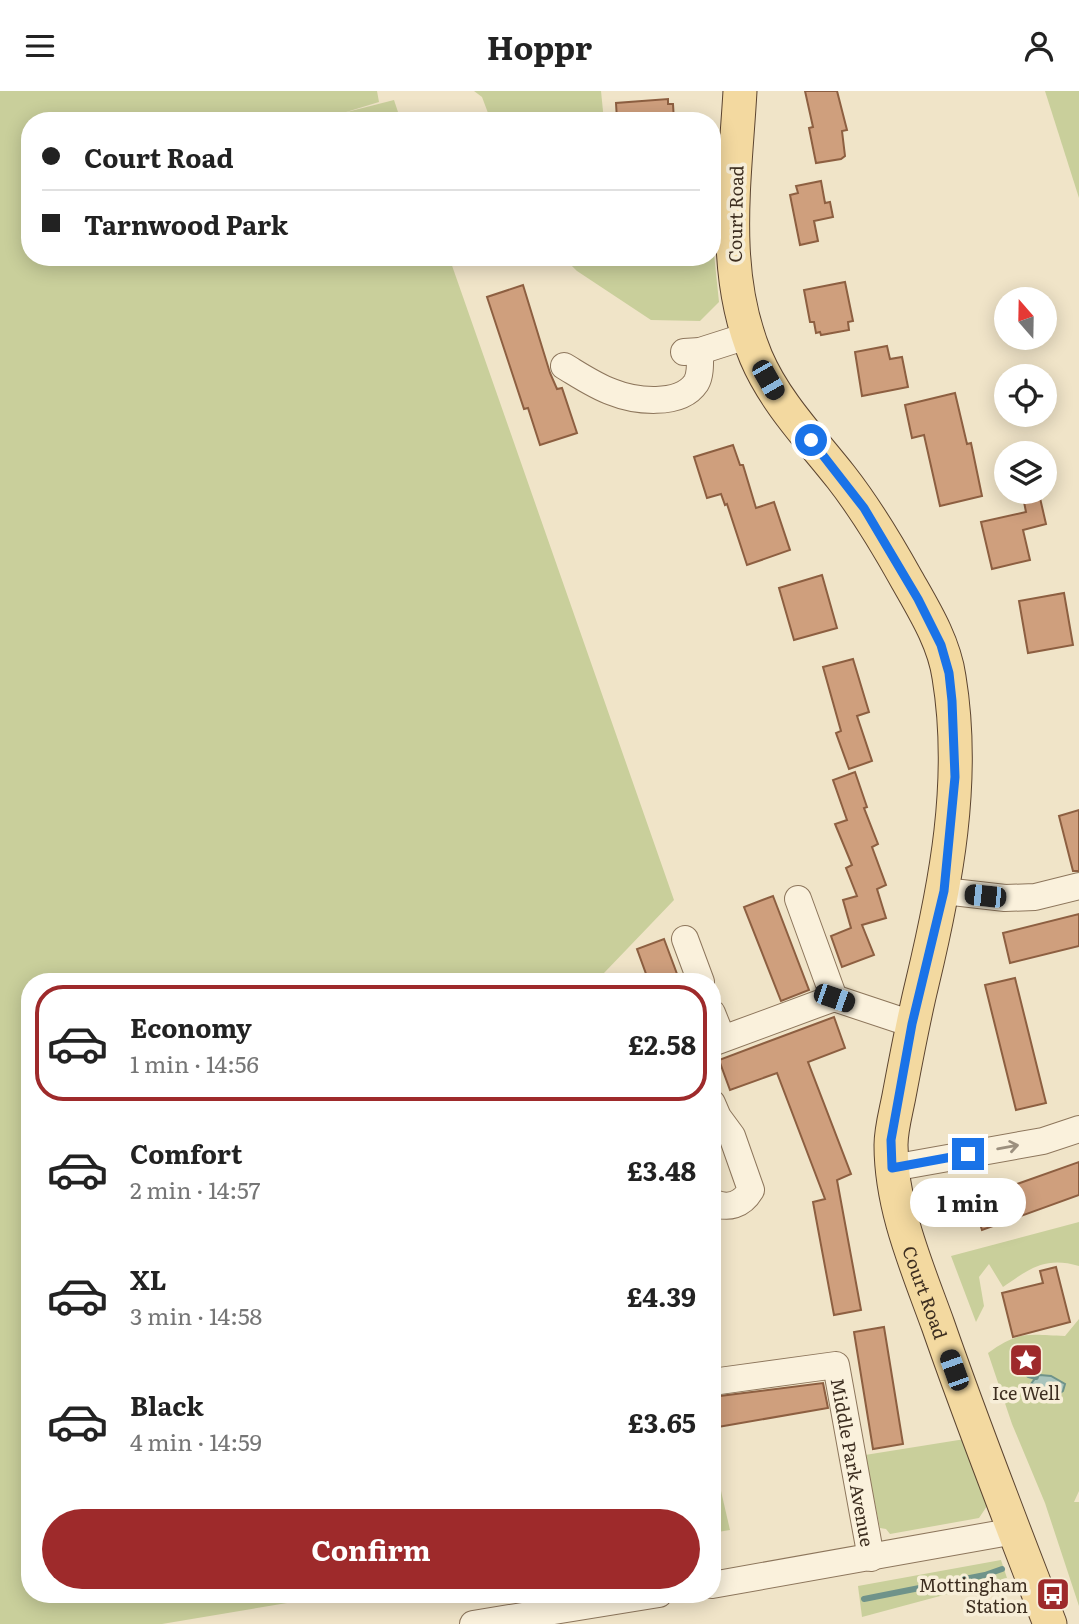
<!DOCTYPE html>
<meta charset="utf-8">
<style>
:root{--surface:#fff;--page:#f2f2f2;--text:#222;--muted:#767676;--line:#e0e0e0;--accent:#9e2a2b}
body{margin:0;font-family:Literata,serif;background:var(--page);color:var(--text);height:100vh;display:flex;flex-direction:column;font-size:26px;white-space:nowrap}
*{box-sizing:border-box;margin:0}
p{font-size:23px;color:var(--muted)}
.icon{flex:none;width:38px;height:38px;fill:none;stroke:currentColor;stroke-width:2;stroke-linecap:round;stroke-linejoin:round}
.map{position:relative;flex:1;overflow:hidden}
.side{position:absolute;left:21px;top:882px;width:700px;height:630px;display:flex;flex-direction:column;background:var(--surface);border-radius:28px;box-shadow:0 4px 18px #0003}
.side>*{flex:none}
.hud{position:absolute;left:21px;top:21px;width:700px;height:154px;border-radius:28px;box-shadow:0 4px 18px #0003;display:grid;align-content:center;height:154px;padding:0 21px;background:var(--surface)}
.needle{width:46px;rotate:340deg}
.fabs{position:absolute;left:994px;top:196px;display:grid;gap:14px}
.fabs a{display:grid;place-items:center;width:63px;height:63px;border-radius:50%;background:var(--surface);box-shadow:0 4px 18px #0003;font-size:35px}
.end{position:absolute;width:32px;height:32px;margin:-16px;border:9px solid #1a73e8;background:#fff;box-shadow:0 0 0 4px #fff}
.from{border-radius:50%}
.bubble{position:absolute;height:49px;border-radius:24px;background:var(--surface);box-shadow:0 4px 18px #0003;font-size:23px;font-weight:700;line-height:49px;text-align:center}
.car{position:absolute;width:21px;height:42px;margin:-21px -10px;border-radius:9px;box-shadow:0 0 5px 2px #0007;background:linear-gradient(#222 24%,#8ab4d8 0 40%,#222 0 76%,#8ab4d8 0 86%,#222 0)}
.hud b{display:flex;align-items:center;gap:24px;height:66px;font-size:26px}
.hud b+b{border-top:2px solid var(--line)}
.hud i{width:18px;height:18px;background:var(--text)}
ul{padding:12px 0 0;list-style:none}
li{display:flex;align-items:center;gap:21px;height:116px;margin:0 14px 10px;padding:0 7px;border:4px solid transparent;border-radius:28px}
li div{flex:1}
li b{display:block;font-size:26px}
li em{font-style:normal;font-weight:700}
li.on{border-color:var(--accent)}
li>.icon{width:63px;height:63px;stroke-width:1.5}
.action{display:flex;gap:14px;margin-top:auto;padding:14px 21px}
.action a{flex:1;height:80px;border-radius:42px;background:var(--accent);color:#fff;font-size:28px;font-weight:700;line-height:80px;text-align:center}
header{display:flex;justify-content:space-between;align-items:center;height:91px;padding:0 21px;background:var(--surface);font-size:32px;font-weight:700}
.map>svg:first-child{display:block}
</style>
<header><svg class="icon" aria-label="menu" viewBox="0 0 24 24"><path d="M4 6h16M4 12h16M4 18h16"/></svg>Hoppr<svg class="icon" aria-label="person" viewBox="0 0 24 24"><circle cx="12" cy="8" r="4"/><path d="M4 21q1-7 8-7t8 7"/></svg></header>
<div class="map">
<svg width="1079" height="1533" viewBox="0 0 1079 1533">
<rect width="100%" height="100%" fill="#f0e4c8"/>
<g fill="#c9cf9b">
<path d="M 0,0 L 377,0 L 379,11 L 343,22 L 394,9 L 401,30 L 30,30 L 30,166 L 449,166 L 674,809 L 604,882 L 605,891 L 30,891 L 30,1503 L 341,1503 L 162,1533 L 0,1533 Z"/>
<path d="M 474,0 L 601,0 L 604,30 L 491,30 L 482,6 Z"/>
<path d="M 1045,0 L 1079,0 L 1079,107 Z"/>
<path d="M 712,67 L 715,74 L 713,153 L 719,211 L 700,230 L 651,229 L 577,180 L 563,166 L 712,166 Z"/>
<path d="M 1079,1131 L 1079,1175 C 1045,1165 1029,1178 1003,1196 L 989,1173 L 979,1186 L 984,1215 L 976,1231 L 951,1165 Z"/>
<path d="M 1079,1228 L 1079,1400 L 1074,1411 L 1079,1411 L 1079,1515 L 1045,1412 L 1012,1333 L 988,1262 C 1019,1239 1030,1244 1065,1245 Z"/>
<path d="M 965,1348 L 986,1409 L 987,1415 L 979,1427 L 890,1443 L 886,1438 L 880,1437 L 865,1364 Z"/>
<path d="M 712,1361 L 730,1439 L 712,1442 Z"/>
<path d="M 1001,1469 L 1007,1487 L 862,1526 L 858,1495 Z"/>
</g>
<path fill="#a9c4bc" stroke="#6f938a" stroke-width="2" d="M 1040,1284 L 1051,1285 L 1065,1293 L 1063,1300 L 1051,1309 L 1041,1308 L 1031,1293 L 1036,1286 Z"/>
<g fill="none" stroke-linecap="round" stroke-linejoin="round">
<g stroke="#6f938a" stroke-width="6">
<path d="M 1029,1284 L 1036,1286"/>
<path d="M 864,1508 L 985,1484 L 1002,1478"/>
</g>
</g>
<g fill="#cf9f7d" stroke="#8d5f41" stroke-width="2">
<path d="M 805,0 L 837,0 L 847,39 L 842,40 L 845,65 L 841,68 L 816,72 L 809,37 L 813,36 Z"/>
<path d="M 668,8 L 668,13 L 673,13 L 674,30 L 617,29 L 616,12 Z"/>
<path d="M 821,90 L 825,112 L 830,111 L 833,126 L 814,130 L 818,150 L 800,154 L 790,104 L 798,102 L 796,95 Z"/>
<path d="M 845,191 L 853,230 L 848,231 L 849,239 L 821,244 L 820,241 L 816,242 L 814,231 L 810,231 L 804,199 Z"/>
<path d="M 523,194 L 550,282 L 557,298 L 562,297 L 577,342 L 540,354 L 528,317 L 524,318 L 487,206 Z"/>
<path d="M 887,255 L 890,268 L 902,266 L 908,296 L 862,305 L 855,261 Z"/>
<path d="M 955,302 L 967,353 L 971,352 L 982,405 L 940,415 L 924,344 L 912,347 L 905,314 Z"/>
<path d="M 733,354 L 740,374 L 743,374 L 756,417 L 774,411 L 790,459 L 747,474 L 727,413 L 725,414 L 721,403 L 707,407 L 694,366 Z"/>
<path d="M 1040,407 L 1046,433 L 1023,439 L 1030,469 L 992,478 L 981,431 L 1026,421 L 1024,411 Z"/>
<path d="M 822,484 L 837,537 L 794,549 L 779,497 Z"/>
<path d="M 1064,502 L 1073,554 L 1028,562 L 1019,510 Z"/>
<path d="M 853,568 L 869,621 L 857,625 L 872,670 L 849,678 L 836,642 L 841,640 L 823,576 Z"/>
<path d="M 855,681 L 867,716 L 864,717 L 878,753 L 872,756 L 886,794 L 877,798 L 886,827 L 862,834 L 874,864 L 842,876 L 831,845 L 851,837 L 843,809 L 857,805 L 846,777 L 852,774 L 835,733 L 847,729 L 833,689 Z"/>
<path d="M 1079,719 L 1079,780 L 1073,780 L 1059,725 Z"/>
<path d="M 773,805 L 809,899 L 781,910 L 744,816 Z"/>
<path d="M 1079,823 L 1079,855 L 1010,872 L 1003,842 Z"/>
<path d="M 664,848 L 680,891 L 649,891 L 637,858 Z"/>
<path d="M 1015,887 L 1046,1012 L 1016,1019 L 985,894 Z"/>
<path d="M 834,926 L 845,957 L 808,971 L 851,1083 L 837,1089 L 861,1219 L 834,1224 L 813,1111 L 825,1108 L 777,982 L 730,999 L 719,969 Z"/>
<path d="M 1079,1071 L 1079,1104 L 982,1139 L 972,1109 Z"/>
<path d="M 1056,1176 L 1070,1231 L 1013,1246 L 1002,1202 L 1043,1192 L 1040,1180 Z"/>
<path d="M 884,1236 L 903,1353 L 873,1358 L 854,1241 Z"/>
<path d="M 823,1292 L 828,1317 L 712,1337 L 712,1306 Z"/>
</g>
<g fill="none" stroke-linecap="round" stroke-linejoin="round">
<g stroke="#8d765c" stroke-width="28">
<g id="minor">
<path d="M 684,261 L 700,260 L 747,245"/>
<path d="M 564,275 C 579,284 595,295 612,301 C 634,310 680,316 696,292 C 701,284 700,270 700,260"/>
<path d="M 944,800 L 1005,807 L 1035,806 L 1079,795"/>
<path d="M 798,808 L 834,907"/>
<path d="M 685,848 L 701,891"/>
<path d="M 712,922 L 722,947"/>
<path d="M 712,952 L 834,907 L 912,933"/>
<path d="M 712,1012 L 718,1026 L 732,1045 L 751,1099 C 742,1114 728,1119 712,1111"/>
<path d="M 892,1077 L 1043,1050 L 1079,1038"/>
<path id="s1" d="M 712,1291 L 836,1274 L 871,1467"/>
<path d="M 712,1494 L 1015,1440"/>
<path d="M 473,1533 L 659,1503"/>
</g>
</g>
<g stroke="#5b4430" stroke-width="35">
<g id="major">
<path id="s2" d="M 740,0 C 735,90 720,180 756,266 C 775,311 811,348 841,386 C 866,418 887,453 907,489 C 924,519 944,551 949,586 C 966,689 946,793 922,893 C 913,930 906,968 899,1005 C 896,1021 891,1038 891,1054 C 891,1117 917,1176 938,1234 C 973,1335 1012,1434 1050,1533"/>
</g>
</g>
<use href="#minor" stroke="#faf1dc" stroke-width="26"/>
<use href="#major" stroke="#f3d9a0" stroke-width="33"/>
</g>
<defs><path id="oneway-shaft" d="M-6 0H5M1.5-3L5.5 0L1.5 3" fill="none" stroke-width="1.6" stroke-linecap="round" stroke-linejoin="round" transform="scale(1.75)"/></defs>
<use stroke="#9c907e" href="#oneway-shaft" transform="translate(1008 1056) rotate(-10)"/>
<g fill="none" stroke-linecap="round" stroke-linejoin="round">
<path stroke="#1a73e8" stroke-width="9" d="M 811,349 L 864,417 L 918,508 L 941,554 L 949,582 L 952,610 L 955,686 L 944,800 L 912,933 L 891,1049 L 892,1077 L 968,1063"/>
</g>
<defs>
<g id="sight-square" transform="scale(1.75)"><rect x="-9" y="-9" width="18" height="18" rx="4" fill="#9e2a2b" stroke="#f7eed8"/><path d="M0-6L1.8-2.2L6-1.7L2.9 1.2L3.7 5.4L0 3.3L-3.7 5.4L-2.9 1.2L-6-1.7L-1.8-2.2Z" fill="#fff"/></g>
<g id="bus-square" transform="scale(1.75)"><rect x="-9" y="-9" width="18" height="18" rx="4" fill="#9e2a2b" stroke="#f7eed8"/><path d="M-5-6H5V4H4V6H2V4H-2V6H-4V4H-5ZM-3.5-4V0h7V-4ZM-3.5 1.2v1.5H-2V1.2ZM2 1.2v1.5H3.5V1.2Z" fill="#fff"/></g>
</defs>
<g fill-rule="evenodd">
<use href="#sight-square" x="1026" y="1269"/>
<use href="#bus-square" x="1053" y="1503"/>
</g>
<g text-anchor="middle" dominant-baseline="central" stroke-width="7" stroke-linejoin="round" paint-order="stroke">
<g font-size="18" fill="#3d2e20" stroke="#f7eed8">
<text transform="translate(735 123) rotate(-89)">Court Road</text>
<text stroke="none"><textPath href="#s2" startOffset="1272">Court Road</textPath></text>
<text stroke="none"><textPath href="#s1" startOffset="224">Middle Park Avenue</textPath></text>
</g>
<g font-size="18" fill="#3d2e20" stroke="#f7eed8">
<text x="1026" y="1301">Ice Well</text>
<text x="1028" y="1493" text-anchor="end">Mottingham<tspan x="1028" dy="21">Station</tspan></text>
</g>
</g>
</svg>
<div class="fabs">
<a><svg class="needle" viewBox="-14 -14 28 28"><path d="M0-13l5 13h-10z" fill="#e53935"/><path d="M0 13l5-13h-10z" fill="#767676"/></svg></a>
<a><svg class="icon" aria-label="locate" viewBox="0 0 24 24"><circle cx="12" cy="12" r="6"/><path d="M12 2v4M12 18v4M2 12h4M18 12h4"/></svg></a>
<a><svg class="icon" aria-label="layers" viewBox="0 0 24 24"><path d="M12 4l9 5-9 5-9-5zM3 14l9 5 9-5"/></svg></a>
</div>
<i class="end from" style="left:811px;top:349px"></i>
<i class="end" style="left:968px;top:1063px"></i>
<div class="bubble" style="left:910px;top:1087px;width:116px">1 min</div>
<i class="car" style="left:768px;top:289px;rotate:150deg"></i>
<i class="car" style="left:985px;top:805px;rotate:276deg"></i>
<i class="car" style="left:834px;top:907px;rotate:109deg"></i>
<i class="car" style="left:954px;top:1279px;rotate:340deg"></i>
<div class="hud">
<b><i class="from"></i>Court Road</b>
<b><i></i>Tarnwood Park</b>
</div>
<section class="side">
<ul>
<li class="on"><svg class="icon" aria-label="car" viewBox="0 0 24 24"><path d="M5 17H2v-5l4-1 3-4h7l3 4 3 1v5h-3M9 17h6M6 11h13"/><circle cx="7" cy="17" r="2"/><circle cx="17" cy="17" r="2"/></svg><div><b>Economy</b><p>1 min · 14:56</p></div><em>£2.58</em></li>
<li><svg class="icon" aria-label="car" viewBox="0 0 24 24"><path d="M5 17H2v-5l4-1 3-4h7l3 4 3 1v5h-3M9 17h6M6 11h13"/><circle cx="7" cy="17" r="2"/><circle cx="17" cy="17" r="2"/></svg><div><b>Comfort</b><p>2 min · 14:57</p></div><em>£3.48</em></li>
<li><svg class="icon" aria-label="car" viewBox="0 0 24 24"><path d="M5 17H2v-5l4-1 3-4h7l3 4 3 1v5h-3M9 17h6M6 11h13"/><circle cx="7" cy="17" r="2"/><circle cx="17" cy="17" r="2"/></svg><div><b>XL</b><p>3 min · 14:58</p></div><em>£4.39</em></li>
<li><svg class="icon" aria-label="car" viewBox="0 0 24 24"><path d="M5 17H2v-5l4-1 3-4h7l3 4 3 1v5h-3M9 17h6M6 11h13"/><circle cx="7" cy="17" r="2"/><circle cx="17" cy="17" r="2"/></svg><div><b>Black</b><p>4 min · 14:59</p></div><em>£3.65</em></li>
</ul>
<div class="action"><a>Confirm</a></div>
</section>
</div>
